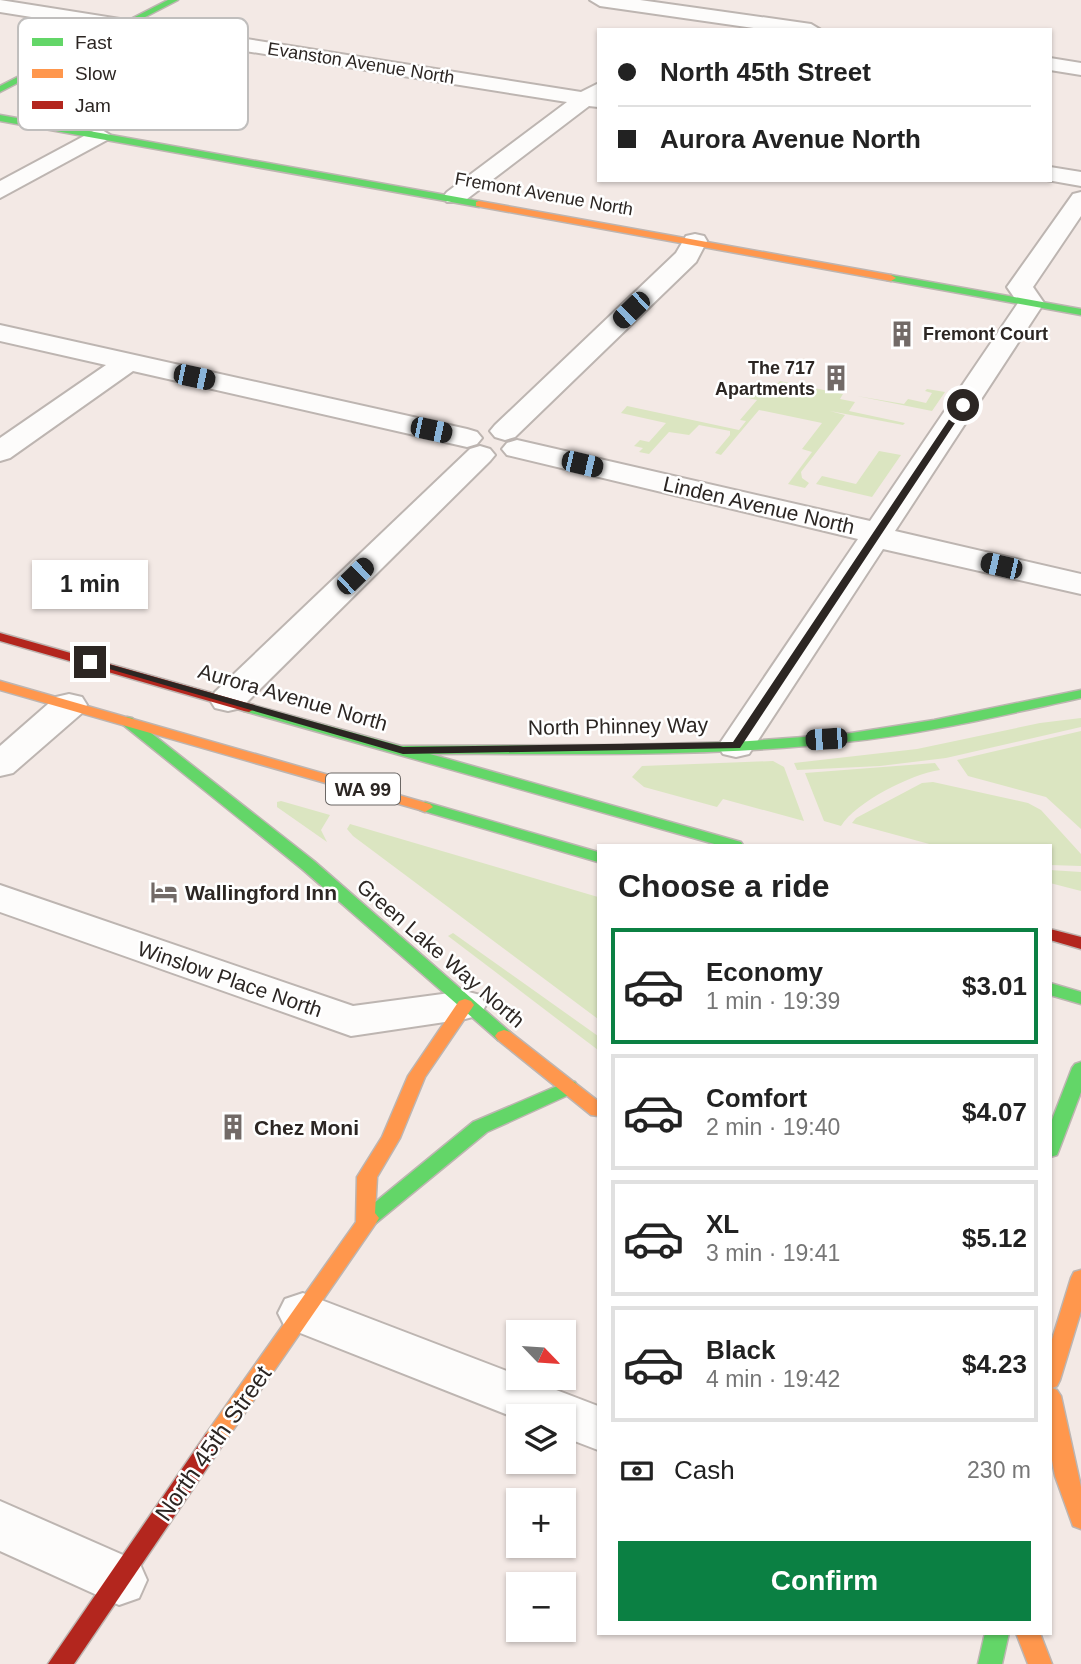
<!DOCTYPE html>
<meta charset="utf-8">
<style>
:root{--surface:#fff;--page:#f2f2f2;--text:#222;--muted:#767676;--line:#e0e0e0;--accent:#0b8043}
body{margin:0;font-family:Helvetica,sans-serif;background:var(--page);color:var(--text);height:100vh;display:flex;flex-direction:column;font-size:26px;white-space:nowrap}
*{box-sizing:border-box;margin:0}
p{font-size:23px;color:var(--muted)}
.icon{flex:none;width:38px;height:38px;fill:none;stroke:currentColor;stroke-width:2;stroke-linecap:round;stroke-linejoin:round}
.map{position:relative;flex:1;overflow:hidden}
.panel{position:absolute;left:597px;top:844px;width:455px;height:791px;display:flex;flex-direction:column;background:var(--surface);border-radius:0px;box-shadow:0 2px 5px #0004}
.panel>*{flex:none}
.banner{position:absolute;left:597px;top:28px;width:455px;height:154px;border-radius:0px;box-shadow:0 2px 5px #0004;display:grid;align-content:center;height:154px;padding:0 21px;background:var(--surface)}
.needle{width:46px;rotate:115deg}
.controls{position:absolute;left:506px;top:1320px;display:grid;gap:14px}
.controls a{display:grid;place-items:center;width:70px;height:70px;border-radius:0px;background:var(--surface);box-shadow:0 2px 5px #0004;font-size:35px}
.end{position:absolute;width:32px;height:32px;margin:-16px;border:9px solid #2c2623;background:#fff;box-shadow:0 0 0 4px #fff}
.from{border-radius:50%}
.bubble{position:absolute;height:49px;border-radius:0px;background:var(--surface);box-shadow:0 2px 5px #0004;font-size:23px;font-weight:800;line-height:49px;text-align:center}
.car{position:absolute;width:21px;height:42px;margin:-21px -10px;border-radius:9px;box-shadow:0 0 5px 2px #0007;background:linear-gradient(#222 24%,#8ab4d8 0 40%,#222 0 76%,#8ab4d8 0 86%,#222 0)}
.banner b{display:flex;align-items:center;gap:24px;height:66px;font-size:26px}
.banner b+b{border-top:2px solid var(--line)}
.banner i{width:18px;height:18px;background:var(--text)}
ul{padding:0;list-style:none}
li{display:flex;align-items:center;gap:21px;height:116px;margin:0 14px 10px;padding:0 7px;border:4px solid var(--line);border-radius:0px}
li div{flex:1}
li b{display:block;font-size:26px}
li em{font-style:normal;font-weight:800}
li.selected{border-color:var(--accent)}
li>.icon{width:63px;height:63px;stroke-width:1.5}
h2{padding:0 21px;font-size:32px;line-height:84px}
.pay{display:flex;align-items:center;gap:18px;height:77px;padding:0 21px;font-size:26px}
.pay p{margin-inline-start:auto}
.action{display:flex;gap:14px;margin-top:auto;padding:14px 21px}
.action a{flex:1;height:80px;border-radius:0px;background:var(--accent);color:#fff;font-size:28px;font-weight:800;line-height:80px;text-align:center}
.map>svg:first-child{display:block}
</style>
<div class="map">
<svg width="1081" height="1664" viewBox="0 0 1081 1664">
<rect width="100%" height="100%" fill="#f3e9e5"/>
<g fill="#dbe5c1">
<path d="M 780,381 L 843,394 L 840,399 L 855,402 L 849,411 L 905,423 L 903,425 L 830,411 L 845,415 L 801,472 L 802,478 L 809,483 L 805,488 L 788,484 L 812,452 L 802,449 L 822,423 L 759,410 L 721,455 L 715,453 L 730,435 L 730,431 L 699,425 L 689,435 L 669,432 L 649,454 L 639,452 L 643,448 L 634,446 L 640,440 L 649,442 L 666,423 L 621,413 L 627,406 L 739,430 L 746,421 L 740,420 L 757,400 L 722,392 L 725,389 L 766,397 Z"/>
<path d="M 927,389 L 945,392 L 932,411 L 857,396 L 904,404 L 908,399 L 926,403 L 932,393 L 925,391 Z"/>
<path d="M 879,451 L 901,455 L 872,497 L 816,484 L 822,476 L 856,484 Z"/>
<path d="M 1081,718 L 1081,727 L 946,758 L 880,766 L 797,770 L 794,763 L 917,749 L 1040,723 Z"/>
<path d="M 1081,731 L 1081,829 L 1046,797 L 968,776 L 957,760 Z"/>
<path d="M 773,761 L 784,767 L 804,821 L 723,799 L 717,807 L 644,787 L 632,777 L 642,766 Z"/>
<path d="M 935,763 L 940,770 C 911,774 856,802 841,826 L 824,821 L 805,773 Z"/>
<path d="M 933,782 L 1028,803 L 1041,810 L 1081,854 L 1081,866 L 1050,865 L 1050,845 L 933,845 L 852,823 L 856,818 L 922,783 Z"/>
<path d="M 281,801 L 330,815 L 321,830 L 327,842 L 277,807 L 277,802 Z"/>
<path d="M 350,824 L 598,897 L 598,1019 L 353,836 L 347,829 Z"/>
<path d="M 1050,870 L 1081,872 L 1081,891 L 1050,883 Z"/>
<path d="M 453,933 L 598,1036 L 598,1050 L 448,936 Z"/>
</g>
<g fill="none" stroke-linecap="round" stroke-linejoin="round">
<g stroke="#bdb5b1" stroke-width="4">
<g id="street">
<path d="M 0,0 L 581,92 L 597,84 L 598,107 L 589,106 L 463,202 L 447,202 L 443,197 L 447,192 L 567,102 L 0,12 Z"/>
<path d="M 590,0 L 640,0 L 811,24 L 821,30 L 768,30 L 600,6 Z"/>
<path d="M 1050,58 L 1081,63 L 1081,75 L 1050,70 Z"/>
<path d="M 99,128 L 110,135 L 107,140 L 0,198 L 0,181 Z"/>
<path d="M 1050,167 L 1081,172 L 1081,186 L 1047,180 L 1050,180 Z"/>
<path d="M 1081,192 L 1081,216 L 1033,287 L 1044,303 L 895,531 L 1081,574 L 1081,594 L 883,549 L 749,754 L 736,757 L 723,754 L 718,746 L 858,539 L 507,455 L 502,449 L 507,443 L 517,440 L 870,521 L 1018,303 L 1007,287 L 1073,194 Z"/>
<path d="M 695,234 L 704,236 L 707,241 L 696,262 L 515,437 L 505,440 L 495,437 L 490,431 L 495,425 L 676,253 L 686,236 Z"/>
<path d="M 0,325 L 467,429 L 477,432 L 482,438 L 477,444 L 467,447 L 133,371 L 10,458 L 0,461 L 0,438 L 106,365 L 0,341 Z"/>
<path d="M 480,446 L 490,449 L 495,455 L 490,461 L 241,708 L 228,711 L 215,708 L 210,700 L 215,692 L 470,449 Z"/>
<path d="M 69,694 L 82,697 L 87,705 L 82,713 L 13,773 L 0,776 L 0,746 L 56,697 Z"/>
<path d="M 0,885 L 353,1006 L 465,991 L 480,995 L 486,1005 L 480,1015 L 465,1019 L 351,1036 L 0,912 Z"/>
<path d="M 303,1293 L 598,1406 L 598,1450 L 564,1437 L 564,1416 L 518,1416 L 518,1419 L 285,1327 L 278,1313 L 285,1299 Z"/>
<path d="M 0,1501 L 139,1562 L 147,1580 L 139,1598 L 119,1605 L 0,1551 Z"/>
</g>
</g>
<g stroke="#bdb5b1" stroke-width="3">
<g id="fast">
<path d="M 168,0 L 178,0 L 0,92 L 0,86 Z"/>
<path d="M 0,115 L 479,201 L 484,204 L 479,207 L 0,121 Z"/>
<path d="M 891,275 L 1081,309 L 1081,315 L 887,280 L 887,276 Z"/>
<path d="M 1081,690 L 1081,698 C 1003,715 925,734 845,742 C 707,758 568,753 430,754 L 741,842 L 743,845 L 718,845 L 244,711 L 242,708 L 249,704 L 401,746 L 624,745 L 735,742 L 845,734 L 934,720 Z"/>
<path d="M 127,717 L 132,718 L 314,861 L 510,1032 L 513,1036 L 510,1040 L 498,1040 L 302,869 L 122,724 L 120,721 Z"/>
<path d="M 425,802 L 598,852 L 598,862 L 420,810 L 417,807 Z"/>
<path d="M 1050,983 L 1081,992 L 1081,1004 L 1050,995 Z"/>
<path d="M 1081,1062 L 1081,1092 L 1059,1150 L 1057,1155 L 1050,1157 L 1050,1125 L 1072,1068 L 1075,1064 Z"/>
<path d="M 569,1081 L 575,1082 L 578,1087 L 575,1092 L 487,1132 L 376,1223 L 369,1225 L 362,1223 L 359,1218 L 362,1213 L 473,1122 Z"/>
<path d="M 985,1633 L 1009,1633 L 1002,1664 L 978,1664 Z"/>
</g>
</g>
<g stroke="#bdb5b1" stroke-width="3">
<g id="slow">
<path d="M 479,201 L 891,275 L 896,278 L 891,281 L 476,206 L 476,202 Z"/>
<path d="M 0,681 L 430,804 L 433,807 L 425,812 L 420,810 L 0,690 Z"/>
<path d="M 465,999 L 471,1001 L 474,1005 L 425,1077 L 400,1138 L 377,1177 L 375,1213 L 379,1218 L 376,1223 L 222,1446 L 214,1449 L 206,1446 L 203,1440 L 206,1434 L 356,1222 L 357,1177 L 382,1137 L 408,1076 L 459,1001 Z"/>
<path d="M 504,1030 L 510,1032 L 598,1101 L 598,1116 L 591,1115 L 498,1040 L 495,1036 L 498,1032 Z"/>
<path d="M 1081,1270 L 1081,1311 L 1060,1380 L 1057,1386 L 1052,1388 L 1057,1390 L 1061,1396 L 1081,1487 L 1081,1529 L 1073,1526 L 1055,1476 L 1050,1450 L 1050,1346 L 1071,1278 L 1074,1272 Z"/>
<path d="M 1016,1633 L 1040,1633 L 1052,1664 L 1028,1664 Z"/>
</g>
</g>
<g stroke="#bdb5b1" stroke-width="3">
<g id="jam">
<path d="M 0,633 L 254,705 L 256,708 L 249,712 L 244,711 L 0,641 Z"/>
<path d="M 1050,929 L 1081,937 L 1081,949 L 1050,940 Z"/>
<path d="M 214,1431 L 222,1434 L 225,1440 L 222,1446 L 74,1664 L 48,1664 L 206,1434 Z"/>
</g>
</g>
<use href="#street" fill="#fdfcfb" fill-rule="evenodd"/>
<use href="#fast" fill="#63d668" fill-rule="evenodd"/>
<use href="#slow" fill="#ff974d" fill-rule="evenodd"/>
<use href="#jam" fill="#b3261e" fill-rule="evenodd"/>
</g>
<path fill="#2c2623" d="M 960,403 L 967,405 L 740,748 L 403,754 L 85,662 L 94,660 L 403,747 L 733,742 Z"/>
<defs>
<g id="building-bare" transform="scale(2.1)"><path d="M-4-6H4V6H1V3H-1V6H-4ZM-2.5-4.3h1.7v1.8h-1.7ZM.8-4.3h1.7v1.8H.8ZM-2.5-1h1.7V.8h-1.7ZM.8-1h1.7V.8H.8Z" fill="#726a67" stroke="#fff" stroke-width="2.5" paint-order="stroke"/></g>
<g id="hotel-bare" transform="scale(2.1)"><path d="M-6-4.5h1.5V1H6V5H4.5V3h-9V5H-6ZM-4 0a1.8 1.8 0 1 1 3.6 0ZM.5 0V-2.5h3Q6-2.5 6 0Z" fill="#726a67" stroke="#fff" stroke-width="2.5" paint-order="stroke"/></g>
</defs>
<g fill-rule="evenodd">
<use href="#building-bare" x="902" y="334"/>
<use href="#building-bare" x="836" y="378"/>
<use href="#hotel-bare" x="164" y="892"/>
<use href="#building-bare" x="233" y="1127"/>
</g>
<g text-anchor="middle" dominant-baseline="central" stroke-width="5" stroke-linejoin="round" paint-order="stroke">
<g font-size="18" fill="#2c2623" stroke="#fff">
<text transform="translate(361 63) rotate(9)">Evanston Avenue North</text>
<text transform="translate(544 194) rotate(10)">Fremont Avenue North</text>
</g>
<g font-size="18" font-weight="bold" fill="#2c2623" stroke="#fff" text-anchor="start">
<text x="923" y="334">Fremont Court</text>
<text x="815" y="368" text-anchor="end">The 717<tspan x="815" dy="21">Apartments</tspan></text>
</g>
<rect fill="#fff" stroke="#6b6765" stroke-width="2" x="326" y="773.5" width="74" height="31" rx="5"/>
<g font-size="19" font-weight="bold" fill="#2c2623">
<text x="363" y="789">WA 99</text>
</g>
<g font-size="21" fill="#2c2623" stroke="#fff">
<text transform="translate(759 505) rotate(13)">Linden Avenue North</text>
<text transform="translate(293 697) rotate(16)">Aurora Avenue North</text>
<text transform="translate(618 726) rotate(-1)">North Phinney Way</text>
<text transform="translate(441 953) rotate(41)">Green Lake Way North</text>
<text transform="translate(230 979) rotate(19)">Winslow Place North</text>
</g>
<g font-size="21" font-weight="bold" fill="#2c2623" stroke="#fff" text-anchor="start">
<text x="185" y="892">Wallingford Inn</text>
<text x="254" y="1127">Chez Moni</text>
</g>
<g font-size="24" fill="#2c2623" stroke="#fff">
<text transform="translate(213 1443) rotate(-55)">North 45th Street</text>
</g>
</g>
<rect x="18" y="18" width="230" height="112" rx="10" fill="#fff" stroke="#c0bebd" stroke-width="2"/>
<rect x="32" y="38" width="31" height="8" fill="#63d668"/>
<rect x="32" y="69" width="31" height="9" fill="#ff974d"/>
<rect x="32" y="101" width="31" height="8" fill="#b3261e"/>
<g font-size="19" fill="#2c2623">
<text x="75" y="49">Fast</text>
<text x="75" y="80">Slow</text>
<text x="75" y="112">Jam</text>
</g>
</svg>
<div class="controls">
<a><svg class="needle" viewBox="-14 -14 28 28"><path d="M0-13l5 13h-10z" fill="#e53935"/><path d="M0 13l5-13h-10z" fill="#767676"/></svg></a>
<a><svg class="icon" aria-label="layers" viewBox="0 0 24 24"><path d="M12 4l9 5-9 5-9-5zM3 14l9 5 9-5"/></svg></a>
<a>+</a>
<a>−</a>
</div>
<i class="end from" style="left:963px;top:405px"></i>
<i class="end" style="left:90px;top:662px"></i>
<div class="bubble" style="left:32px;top:560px;width:116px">1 min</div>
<i class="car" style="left:631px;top:310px;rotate:226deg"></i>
<i class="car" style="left:194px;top:377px;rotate:102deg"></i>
<i class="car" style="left:431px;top:430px;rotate:102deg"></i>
<i class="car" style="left:582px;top:464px;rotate:103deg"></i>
<i class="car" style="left:1001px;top:566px;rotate:283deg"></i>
<i class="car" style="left:355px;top:576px;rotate:46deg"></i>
<i class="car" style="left:826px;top:739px;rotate:266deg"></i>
<div class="banner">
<b><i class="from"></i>North 45th Street</b>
<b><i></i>Aurora Avenue North</b>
</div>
<section class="panel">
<h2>Choose a ride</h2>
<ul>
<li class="selected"><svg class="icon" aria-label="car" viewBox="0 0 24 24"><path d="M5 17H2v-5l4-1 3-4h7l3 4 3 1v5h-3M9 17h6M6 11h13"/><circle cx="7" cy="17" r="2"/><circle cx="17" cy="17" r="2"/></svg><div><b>Economy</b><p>1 min · 19:39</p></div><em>$3.01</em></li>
<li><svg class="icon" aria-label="car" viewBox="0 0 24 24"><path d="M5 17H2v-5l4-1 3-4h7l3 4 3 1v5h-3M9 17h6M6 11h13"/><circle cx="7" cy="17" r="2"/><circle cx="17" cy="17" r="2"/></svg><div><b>Comfort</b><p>2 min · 19:40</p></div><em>$4.07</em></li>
<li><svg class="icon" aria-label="car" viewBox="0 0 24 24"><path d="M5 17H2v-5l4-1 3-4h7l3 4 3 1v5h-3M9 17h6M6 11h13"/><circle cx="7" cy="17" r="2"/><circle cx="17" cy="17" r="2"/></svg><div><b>XL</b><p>3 min · 19:41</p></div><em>$5.12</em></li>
<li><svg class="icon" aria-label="car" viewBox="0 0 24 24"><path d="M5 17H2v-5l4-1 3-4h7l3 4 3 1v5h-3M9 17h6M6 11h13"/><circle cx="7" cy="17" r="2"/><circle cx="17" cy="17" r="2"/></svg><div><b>Black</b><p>4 min · 19:42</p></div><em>$4.23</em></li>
</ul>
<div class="pay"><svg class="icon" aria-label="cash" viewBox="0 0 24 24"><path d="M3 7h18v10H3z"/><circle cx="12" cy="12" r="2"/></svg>Cash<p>230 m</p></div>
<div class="action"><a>Confirm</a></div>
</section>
</div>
